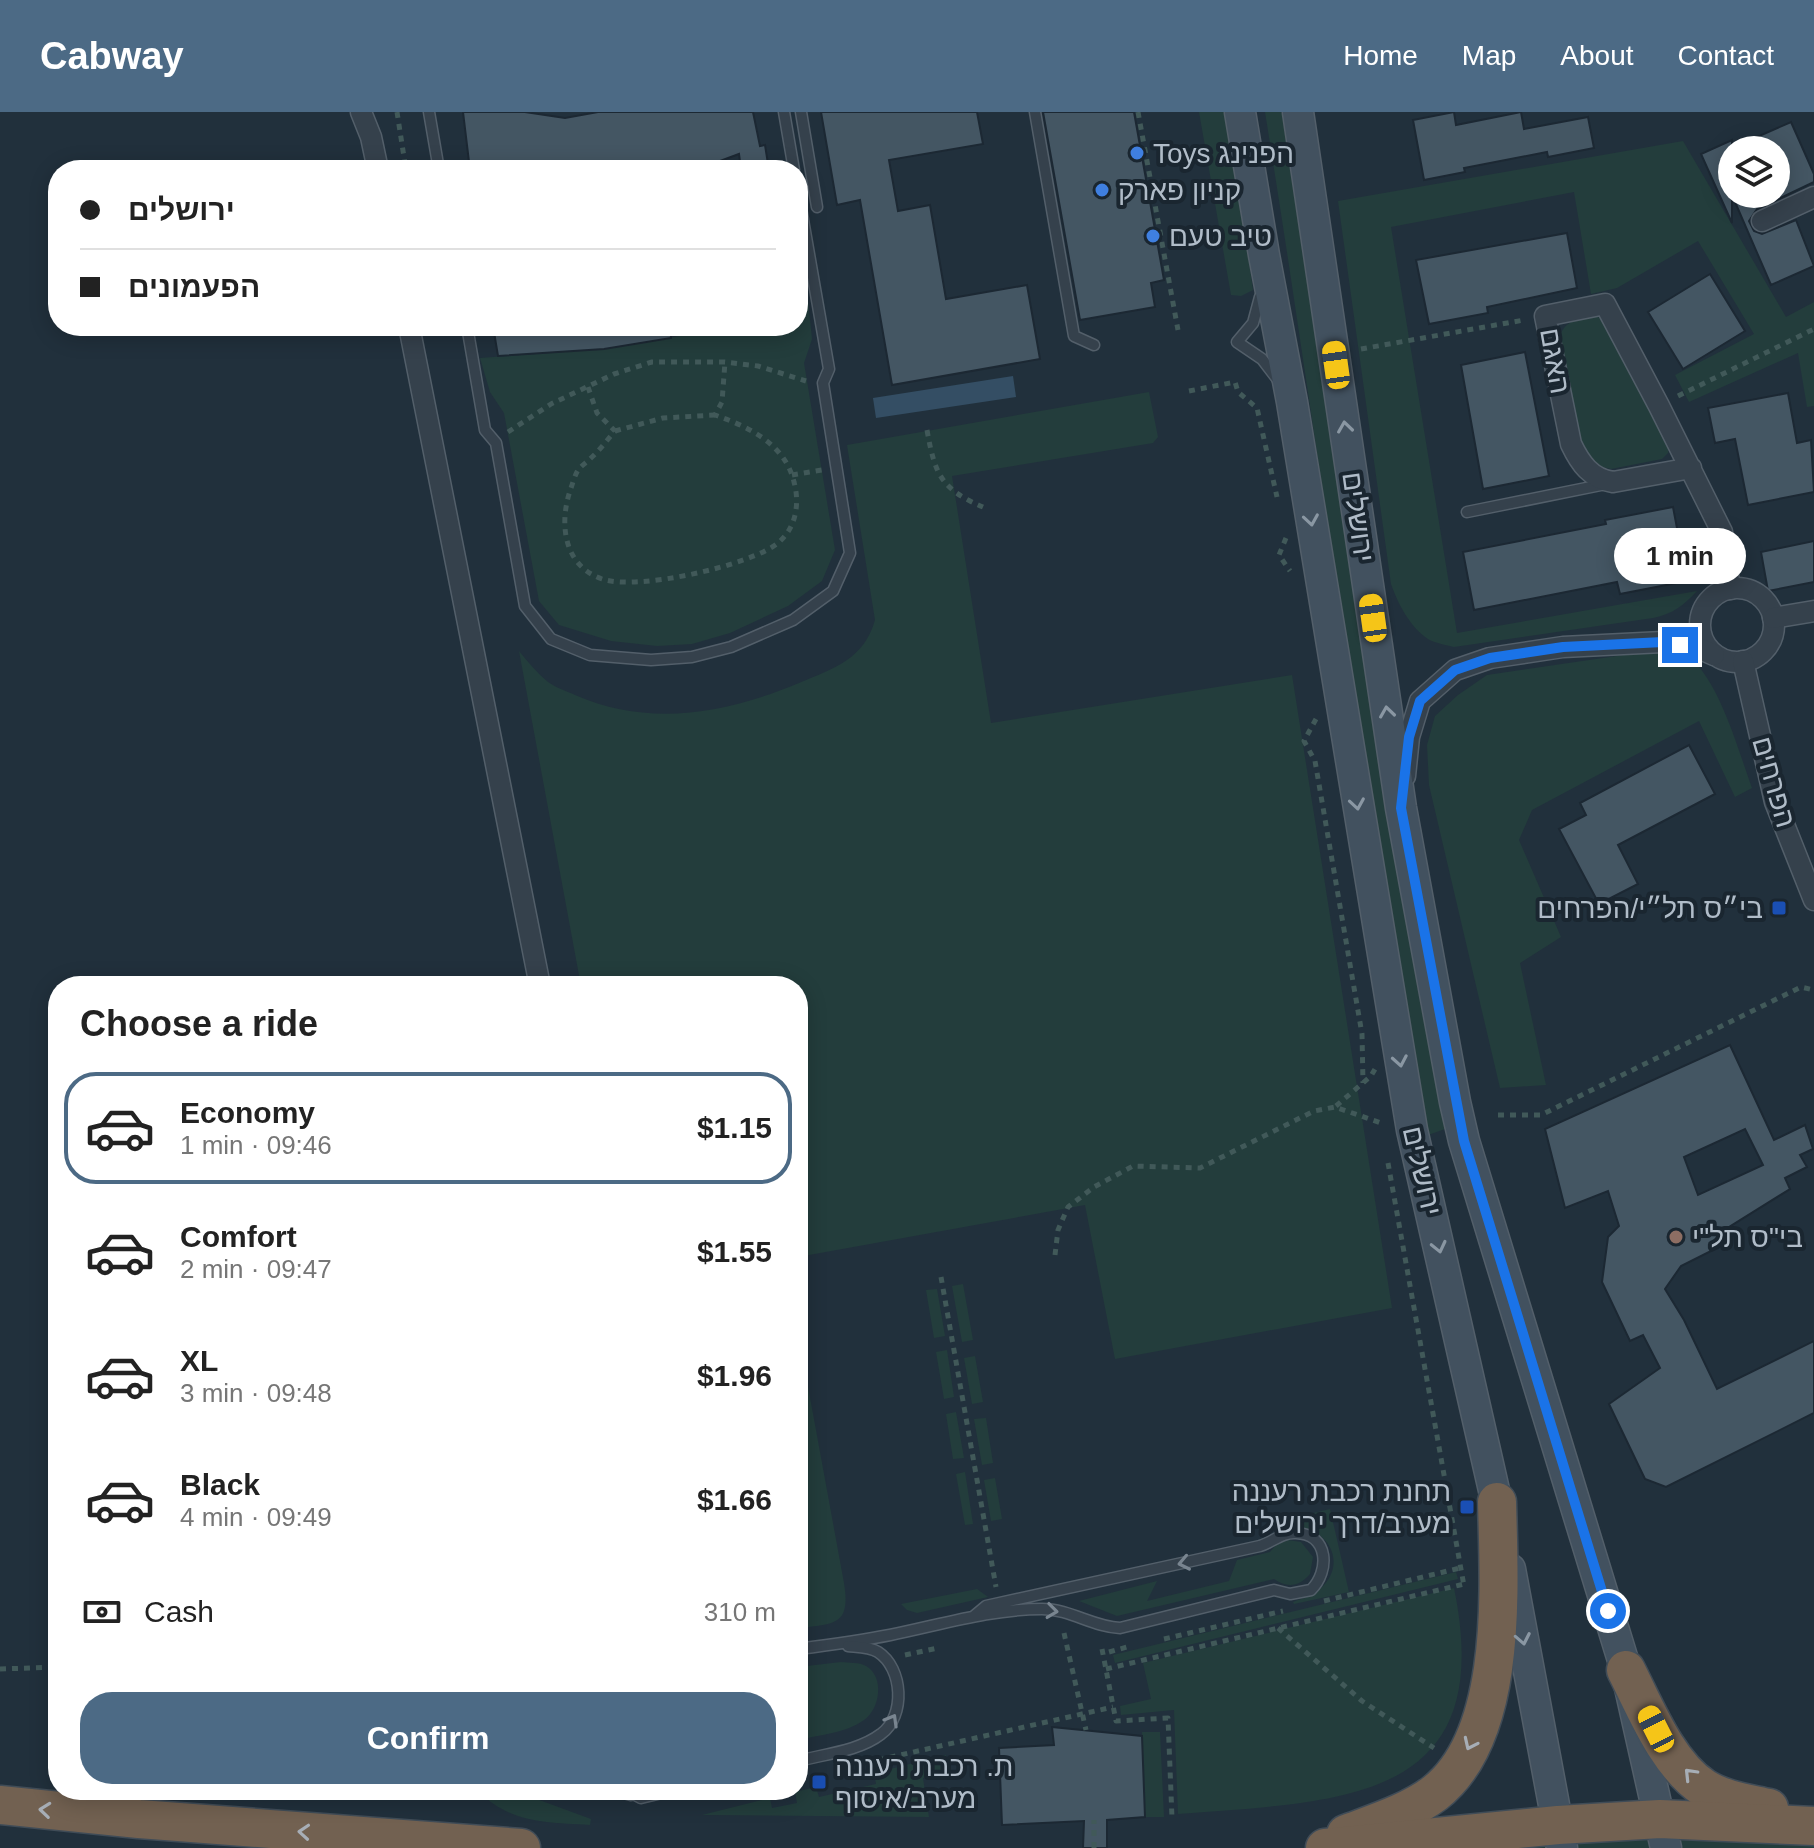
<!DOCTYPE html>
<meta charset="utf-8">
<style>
:root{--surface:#fff;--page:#f2f2f2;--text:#222;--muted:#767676;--line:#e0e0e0;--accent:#4c6a85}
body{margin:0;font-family:Helvetica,"Noto Sans Hebrew",sans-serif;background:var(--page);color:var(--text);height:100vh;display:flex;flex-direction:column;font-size:30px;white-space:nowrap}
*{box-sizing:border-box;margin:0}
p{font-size:26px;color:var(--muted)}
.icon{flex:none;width:44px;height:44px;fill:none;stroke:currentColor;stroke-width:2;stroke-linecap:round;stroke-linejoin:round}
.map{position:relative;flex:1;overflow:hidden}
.details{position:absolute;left:48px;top:864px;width:760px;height:824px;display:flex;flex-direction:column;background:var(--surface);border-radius:32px;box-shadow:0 4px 20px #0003}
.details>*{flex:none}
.banner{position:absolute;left:48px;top:48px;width:760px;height:176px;border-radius:32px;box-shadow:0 4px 20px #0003;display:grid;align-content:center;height:176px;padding:0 32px;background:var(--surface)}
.buttons{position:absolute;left:1718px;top:24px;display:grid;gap:16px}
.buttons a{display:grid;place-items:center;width:72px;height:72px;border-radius:50%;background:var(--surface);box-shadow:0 4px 20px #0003;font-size:40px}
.end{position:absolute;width:36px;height:36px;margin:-18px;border:10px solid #1a73e8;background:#fff;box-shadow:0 0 0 4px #fff}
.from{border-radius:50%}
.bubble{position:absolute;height:56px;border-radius:28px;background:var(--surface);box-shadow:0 4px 20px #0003;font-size:26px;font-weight:700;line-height:56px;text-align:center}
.car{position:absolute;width:24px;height:48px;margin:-24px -12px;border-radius:10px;box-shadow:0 0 6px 2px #0007;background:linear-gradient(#f5c518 24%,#345 0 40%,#f5c518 0 76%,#345 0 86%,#f5c518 0)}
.banner b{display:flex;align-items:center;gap:28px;height:76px;font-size:30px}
.banner b+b{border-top:2px solid var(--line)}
.banner i{width:20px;height:20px;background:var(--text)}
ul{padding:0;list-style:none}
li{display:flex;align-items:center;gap:24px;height:112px;margin:0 16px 12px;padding:0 16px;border:4px solid transparent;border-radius:32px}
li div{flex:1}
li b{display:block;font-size:30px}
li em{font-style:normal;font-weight:700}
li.on{border-color:var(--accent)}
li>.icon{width:72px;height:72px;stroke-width:1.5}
h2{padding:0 32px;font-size:36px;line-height:96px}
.pay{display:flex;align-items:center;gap:20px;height:88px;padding:0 32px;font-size:30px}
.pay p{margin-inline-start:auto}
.cta{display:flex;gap:16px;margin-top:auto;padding:16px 32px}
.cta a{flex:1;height:92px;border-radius:32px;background:var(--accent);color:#fff;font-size:32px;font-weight:700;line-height:92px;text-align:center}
header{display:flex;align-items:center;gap:48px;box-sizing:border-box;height:112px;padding:0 40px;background:var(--accent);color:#fff}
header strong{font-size:38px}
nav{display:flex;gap:44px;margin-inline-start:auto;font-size:28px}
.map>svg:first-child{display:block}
</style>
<header>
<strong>Cabway</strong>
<nav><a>Home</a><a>Map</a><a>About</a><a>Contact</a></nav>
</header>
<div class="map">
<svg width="1814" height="1736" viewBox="0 0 1814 1736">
<rect width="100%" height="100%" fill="#21303c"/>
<g fill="#233d3c">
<path d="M 1199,0 L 1228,0 L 1253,178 L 1241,184 L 1231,183 Z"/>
<path d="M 1265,0 L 1281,0 L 1282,2 L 1372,603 L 1421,895 L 1448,1016 L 1428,1023 C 1362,684 1320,341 1265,0 Z"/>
<path d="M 1683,29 L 1786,205 L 1814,190 L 1814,294 L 1807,295 L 1798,241 L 1689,290 L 1675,263 L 1754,222 L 1698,129 L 1617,176 L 1591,182 L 1574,80 L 1391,115 L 1457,521 L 1697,479 C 1684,493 1673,502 1653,506 L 1454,535 C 1446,533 1435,531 1428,527 C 1410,515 1398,492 1391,472 L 1338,89 Z"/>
<path d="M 808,188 L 812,227 L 804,251 L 835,438 L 822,469 L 788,494 L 730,521 L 692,532 L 657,534 L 611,529 L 559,513 L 539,489 L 504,301 L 490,280 L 480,246 L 605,237 L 685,223 L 715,214 L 798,214 L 798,190 Z"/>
<path d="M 1597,204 L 1603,209 L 1669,334 L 1668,341 L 1662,347 L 1611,357 L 1598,354 L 1582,337 L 1560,223 C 1566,208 1581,205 1597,204 Z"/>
<path d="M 1149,280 L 1158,325 L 1153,331 L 952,364 L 991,611 L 1292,563 L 1392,1196 L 1115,1247 L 1085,1093 L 798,1145 L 798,874 L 581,874 L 519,539 C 528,550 537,561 548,570 C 556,576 567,579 575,583 C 650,616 727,601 799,571 C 835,556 864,547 875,508 L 847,333 Z"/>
<path d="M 1658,538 C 1666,539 1676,539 1683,542 C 1717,558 1739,641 1752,676 L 1735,685 L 1699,609 L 1532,698 L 1519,728 L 1561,825 L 1520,851 L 1546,973 L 1500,976 L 1429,673 L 1427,633 L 1435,604 L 1458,583 L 1487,563 Z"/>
<path d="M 963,1172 L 973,1228 L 962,1230 L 952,1174 Z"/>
<path d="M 937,1177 L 945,1224 L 934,1226 L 926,1178 Z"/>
<path d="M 798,1220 L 844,1471 C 851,1513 835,1512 798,1516 Z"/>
<path d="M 947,1238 L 954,1285 L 944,1287 L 936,1240 Z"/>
<path d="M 975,1244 L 983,1290 L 972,1292 L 964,1246 Z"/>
<path d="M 956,1300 L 964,1346 L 953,1347 L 946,1302 Z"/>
<path d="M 986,1306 L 993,1351 L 982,1353 L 974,1307 Z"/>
<path d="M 965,1360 L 973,1412 L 965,1413 L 956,1362 Z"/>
<path d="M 995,1366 L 1002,1407 L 991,1409 L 984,1368 Z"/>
<path d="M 1330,1397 L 1349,1480 L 1294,1492 L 1293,1490 C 1303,1486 1314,1484 1321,1476 C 1353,1446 1319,1403 1277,1419 L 1275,1410 Z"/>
<path d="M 1288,1428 L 1301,1430 L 1313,1445 L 1310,1462 C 1299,1475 1287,1476 1274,1467 L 1117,1504 L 1079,1489 L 1157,1469 L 1147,1489 L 1229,1469 L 1237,1448 L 1270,1440 L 1276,1433 Z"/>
<path d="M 1456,1460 L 1458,1467 L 1115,1551 L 1113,1543 Z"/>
<path d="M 1454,1476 C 1499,1693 1338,1689 1178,1702 L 1174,1598 L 1121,1603 L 1120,1594 L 1151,1587 L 1143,1551 Z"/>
<path d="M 977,1477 L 988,1485 L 917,1501 L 907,1498 L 901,1492 Z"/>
<path d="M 841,1550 C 849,1551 859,1550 866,1554 C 885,1565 880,1597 864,1608 C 846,1621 819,1623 798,1628 L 798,1555 Z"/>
<path d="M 1142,1620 L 1160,1620 L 1164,1705 L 1145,1705 Z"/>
<path d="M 946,1643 L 947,1663 L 923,1666 L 929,1705 L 702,1703 L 770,1686 L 772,1696 L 797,1691 L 795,1680 L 816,1675 L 819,1685 L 876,1672 L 874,1661 Z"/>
<path d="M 477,1678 L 512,1678 L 591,1707 L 590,1713 C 545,1710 511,1712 477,1678 Z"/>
<path d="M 1663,1724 L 1814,1732 L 1814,1736 L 1474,1736 Z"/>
</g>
<path fill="#344e64" d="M 1013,264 L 1016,285 L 876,306 L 873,286 Z"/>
<g fill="#445663" stroke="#1c2833" stroke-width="2" fill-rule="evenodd">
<path d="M 463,0 L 525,0 L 565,6 L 598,0 L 753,0 L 760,34 L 765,33 L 769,58 L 741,58 L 739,42 L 696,58 L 470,58 Z"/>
<path d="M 821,0 L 977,0 L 983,32 L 889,48 L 898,99 L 930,93 L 946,187 L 1027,173 L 1040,247 L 892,273 L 860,88 L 837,93 Z"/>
<path d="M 1043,0 L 1134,0 L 1164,168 L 1151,171 L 1155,195 L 1080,208 Z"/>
<path d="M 1454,0 L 1456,13 L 1521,0 L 1524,17 L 1588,5 L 1594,36 L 1548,45 L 1547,40 L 1464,56 L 1465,60 L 1424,68 L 1413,8 Z"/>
<path d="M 1791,10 L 1814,62 L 1814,70 L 1757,97 L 1749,109 L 1754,119 L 1762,122 L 1796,108 L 1814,154 L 1771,173 L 1732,83 L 1732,111 L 1701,42 L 1732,28 L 1732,36 ZM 1732,38 L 1776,38 L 1776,82 L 1732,82 Z"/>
<path d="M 1567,121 L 1577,176 L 1487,195 L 1488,201 L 1429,212 L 1416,148 Z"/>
<path d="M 1710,162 L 1745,219 L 1683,257 L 1648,200 Z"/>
<path d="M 493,214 L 670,214 L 671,226 L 604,237 L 498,244 Z"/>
<path d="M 1525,240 L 1549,364 L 1483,377 L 1461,253 Z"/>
<path d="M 1788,281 L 1797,331 L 1811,328 L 1814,380 L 1748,393 L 1735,327 L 1715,331 L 1708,296 Z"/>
<path d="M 1673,395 L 1687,469 L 1620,482 L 1617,470 L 1474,498 L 1463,440 L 1606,412 L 1605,408 Z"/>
<path d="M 1814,429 L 1814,470 L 1768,479 L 1761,440 Z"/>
<path d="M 1689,633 L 1715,682 L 1618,733 L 1638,772 L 1599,792 L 1559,717 L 1586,703 L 1580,691 Z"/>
<path d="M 1730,933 L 1774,1028 L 1805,1013 L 1813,1037 L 1800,1043 L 1807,1055 L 1785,1066 L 1790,1077 L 1718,1122 L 1723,1133 L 1681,1154 L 1665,1177 L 1684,1208 L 1717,1277 L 1814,1229 L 1814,1301 L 1666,1375 L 1645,1367 L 1609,1292 L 1660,1256 L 1643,1223 L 1630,1229 L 1602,1170 L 1608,1125 L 1619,1114 L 1608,1079 L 1565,1096 L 1545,1017 ZM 1745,1017 L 1763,1053 L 1698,1083 L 1684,1045 Z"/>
<path d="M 1052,1615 L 1142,1624 L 1145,1705 L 1107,1708 L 1107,1736 L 1083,1736 L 1084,1709 L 1002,1713 L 999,1636 L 1054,1633 Z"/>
</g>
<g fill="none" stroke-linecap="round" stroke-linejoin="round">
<g stroke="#535f6a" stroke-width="13">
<g id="lane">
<path d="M 429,0 L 439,58"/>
<path d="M 784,0 L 794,58"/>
<path d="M 801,0 L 817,95"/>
<path d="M 1035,0 L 1074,224 L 1094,233"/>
<path d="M 1260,185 L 1253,211 L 1237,230 L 1262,247 L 1278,268"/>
<path d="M 467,214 L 485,318 L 496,331 L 525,494 L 551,527 L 590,543 L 651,548 L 692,545 L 731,535 L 793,508 L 833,479 L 850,441 L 823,271 L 829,257 L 798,79"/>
<path d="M 1467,400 L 1606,372"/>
<path d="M 798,1537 C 829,1533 859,1529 890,1523 C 940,1513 991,1497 1042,1497 C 1070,1497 1093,1515 1120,1516 L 1274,1478 L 1290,1482 L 1311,1478 C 1330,1459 1329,1422 1296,1421 C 1282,1420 1273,1430 1260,1434 L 986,1494 L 974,1504"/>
<path d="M 798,1649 C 825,1642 859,1639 881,1622 C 906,1604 903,1556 878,1540 C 870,1535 857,1535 848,1534"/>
<path d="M 614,1678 L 631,1683"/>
<path d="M 626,1678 L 641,1686 L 674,1678"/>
</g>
</g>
<g stroke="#535f6a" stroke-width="23">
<g id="street">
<path d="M 361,0 L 371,25 L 378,58"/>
<path d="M 1762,109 L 1814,85"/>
<path d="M 409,214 L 540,874"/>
<path d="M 1691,356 L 1613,370 C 1591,367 1580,351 1571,332 L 1545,204 L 1605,192 L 1659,294 L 1722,420 L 1730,477"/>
<circle cx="1737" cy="513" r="37"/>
<path d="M 1773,506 L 1814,499"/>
<path d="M 1743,549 L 1775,690 L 1814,788"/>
<path d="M 1405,664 L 1409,625 L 1420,589 L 1455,558 L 1490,546 L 1563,535 L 1663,530 L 1696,535 L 1714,543"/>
</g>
</g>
<g stroke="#535f6a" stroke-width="33">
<g id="secondary">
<path d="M 1240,0 L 1264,143 L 1292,290 L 1412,1018 L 1501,1409"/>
<path d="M 1298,0 L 1401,696 L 1455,990 L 1464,1029 L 1626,1558 L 1666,1736"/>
<path d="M 1510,1457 L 1562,1736"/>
</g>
</g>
<g stroke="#404c57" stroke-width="41">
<g id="highway">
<path d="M 1626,1558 C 1645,1595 1667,1652 1704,1676 C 1723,1688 1747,1691 1769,1696"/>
<path d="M 0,1693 L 139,1707 L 521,1736"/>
<path d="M 1346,1722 C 1375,1711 1410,1700 1435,1681 C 1509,1623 1499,1474 1497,1390"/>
<path d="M 1325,1736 L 1558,1713 L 1660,1707 L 1814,1714"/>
</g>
</g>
<g stroke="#415959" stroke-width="5" stroke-dasharray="6 6" stroke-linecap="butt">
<path d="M 397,0 L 406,58"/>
<path d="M 1138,0 L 1178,218"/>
<path d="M 1361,237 L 1524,208"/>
<path d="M 588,275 L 597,301 L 615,319 C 607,328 600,338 591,346 C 587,350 581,354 578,358 C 575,363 573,370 571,376 C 559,409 562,453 602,467 C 637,479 749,454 778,431 C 796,416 800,392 794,370 C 785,332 749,315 715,303 L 722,290 L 725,250"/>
<path d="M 1189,279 L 1235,270 L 1238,280 L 1257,296 L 1277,385"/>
<path d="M 1678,284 L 1814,217"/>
<path d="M 927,318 C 935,363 941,377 983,395"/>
<path d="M 615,319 L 663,306 L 715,303"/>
<path d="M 508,320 L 551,292 L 614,262 L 652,250 L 725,250 L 758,254 L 806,269"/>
<path d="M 792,363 L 822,358"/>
<path d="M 1286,426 L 1279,443 L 1290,459"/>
<path d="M 1316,607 L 1304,629 L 1315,649 L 1362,922 L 1363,971"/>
<path d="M 1336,994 L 1371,964 L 1375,957"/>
<path d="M 1498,1003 L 1541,1003 L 1801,875 L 1814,878"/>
<path d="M 1388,1051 L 1464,1474"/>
<path d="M 1055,1143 L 1058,1118 L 1068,1095 L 1094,1075 L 1133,1054 L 1200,1056 L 1314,999 L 1335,995 L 1384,1012"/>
<path d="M 941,1165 L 996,1475"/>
<path d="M 1324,1489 L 1460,1456"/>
<path d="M 1278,1516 L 1362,1589 L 1434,1636"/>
<path d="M 1064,1521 L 1086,1618"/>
<path d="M 1164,1527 L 1283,1499"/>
<path d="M 1102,1537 L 1116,1609 L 1168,1606 L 1172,1706"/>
<path d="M 1109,1540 L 1127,1535"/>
<path d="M 905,1543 L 938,1536"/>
<path d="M 0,1557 L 58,1555"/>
<path d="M 1106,1557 L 1464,1472"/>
<path d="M 878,1648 L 1113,1595"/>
<path d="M 1094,1736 L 1094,1708"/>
</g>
<use href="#lane" stroke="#35414c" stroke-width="10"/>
<use href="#street" stroke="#35414c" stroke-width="20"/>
<use href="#secondary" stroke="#42515f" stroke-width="30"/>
<use href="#highway" stroke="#726151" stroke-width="38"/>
</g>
<defs><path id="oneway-chevron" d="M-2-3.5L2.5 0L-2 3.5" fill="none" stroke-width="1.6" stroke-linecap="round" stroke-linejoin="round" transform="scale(2)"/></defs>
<g stroke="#8a97a3">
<use href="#oneway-chevron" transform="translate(1345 315) rotate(-98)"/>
<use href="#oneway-chevron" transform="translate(1311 408) rotate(81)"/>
<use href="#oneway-chevron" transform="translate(1387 600) rotate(-98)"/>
<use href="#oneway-chevron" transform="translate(1357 692) rotate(81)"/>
<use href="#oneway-chevron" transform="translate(1400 949) rotate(80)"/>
<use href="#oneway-chevron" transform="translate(1439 1135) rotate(77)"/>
<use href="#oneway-chevron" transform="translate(1523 1527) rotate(79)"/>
</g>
<g stroke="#798590">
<use href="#oneway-chevron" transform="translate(1184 1451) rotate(168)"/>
<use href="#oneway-chevron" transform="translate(1052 1499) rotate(7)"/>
<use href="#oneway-chevron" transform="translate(892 1608) rotate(-60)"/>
</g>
<g stroke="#a7aeb6">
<use href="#oneway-chevron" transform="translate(1470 1632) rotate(115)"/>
<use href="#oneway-chevron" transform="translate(1690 1662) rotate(-134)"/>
<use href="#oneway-chevron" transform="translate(45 1698) rotate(-174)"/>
<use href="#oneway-chevron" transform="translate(304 1720) rotate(-176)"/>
</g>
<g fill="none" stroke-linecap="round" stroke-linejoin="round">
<path stroke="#1a73e8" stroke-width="10" d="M 1608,1499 L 1464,1029 L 1401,696 L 1409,625 L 1420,589 L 1455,558 L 1490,546 L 1563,535 L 1663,530 L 1680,533"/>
</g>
<g fill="#3f7fe0" stroke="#1a2630" stroke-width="3">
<circle cx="1137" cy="41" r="8"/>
<circle cx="1102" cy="78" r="8"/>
<circle cx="1153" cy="124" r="8"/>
</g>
<g fill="#1a4fb4" stroke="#1a2630" stroke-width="3">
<rect x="1771" y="788" width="16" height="16" rx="4"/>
<rect x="1459" y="1387" width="16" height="16" rx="4"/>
<rect x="811" y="1662" width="16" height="16" rx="4"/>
</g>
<circle fill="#8d6e63" stroke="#1a2630" stroke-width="3" cx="1676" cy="1125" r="8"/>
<g text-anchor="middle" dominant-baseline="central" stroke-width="8" stroke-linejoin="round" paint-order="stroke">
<g font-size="28" fill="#b0bcc8" stroke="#1a2630" text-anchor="start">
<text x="1153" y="41">Toys הפנינג</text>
<text x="1118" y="78">קניון פארק</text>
<text x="1169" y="124">טיב טעם</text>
<text x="1763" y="796" text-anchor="end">בי״ס תל״י/הפרחים</text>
<text x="1692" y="1125">בי"ס תל"י</text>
<text x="1451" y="1379" text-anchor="end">תחנת רכבת רעננה<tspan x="1451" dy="32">מערב/דרך ירושלים</tspan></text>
<text x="835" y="1654">ת. רכבת רעננה<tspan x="835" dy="32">מערב/איסוף</tspan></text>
</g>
<g font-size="28" fill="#b0bcc8" stroke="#1a2630">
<text transform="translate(1555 249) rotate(80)">האגם</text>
<text transform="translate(1358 405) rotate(82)">ירושלים</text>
<text transform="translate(1774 670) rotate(74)">הפרחים</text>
<text transform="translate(1422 1059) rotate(77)">ירושלים</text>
</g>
</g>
</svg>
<div class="buttons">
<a><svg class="icon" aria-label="layers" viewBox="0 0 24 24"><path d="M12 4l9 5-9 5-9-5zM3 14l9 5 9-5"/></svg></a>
</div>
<i class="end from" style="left:1608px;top:1499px"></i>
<i class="end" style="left:1680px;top:533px"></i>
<div class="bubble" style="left:1614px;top:416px;width:132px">1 min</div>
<i class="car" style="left:1336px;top:253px;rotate:352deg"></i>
<i class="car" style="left:1373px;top:506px;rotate:352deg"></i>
<i class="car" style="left:1656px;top:1617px;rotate:333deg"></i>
<div class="banner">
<b><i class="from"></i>ירושלים</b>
<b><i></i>הפעמונים</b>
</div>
<section class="details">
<h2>Choose a ride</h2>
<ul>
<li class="on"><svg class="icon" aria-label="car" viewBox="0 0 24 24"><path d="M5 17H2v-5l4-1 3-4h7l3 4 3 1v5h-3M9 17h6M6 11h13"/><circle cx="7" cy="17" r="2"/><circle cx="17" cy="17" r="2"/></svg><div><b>Economy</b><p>1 min · 09:46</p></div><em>$1.15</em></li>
<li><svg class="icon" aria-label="car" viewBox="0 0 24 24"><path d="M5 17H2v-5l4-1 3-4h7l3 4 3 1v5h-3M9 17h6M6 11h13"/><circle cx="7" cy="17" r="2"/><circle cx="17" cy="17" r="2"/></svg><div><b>Comfort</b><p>2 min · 09:47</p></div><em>$1.55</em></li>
<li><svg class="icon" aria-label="car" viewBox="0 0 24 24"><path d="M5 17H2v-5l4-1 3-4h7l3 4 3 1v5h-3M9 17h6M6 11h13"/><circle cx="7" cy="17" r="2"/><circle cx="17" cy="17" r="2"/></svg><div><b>XL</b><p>3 min · 09:48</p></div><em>$1.96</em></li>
<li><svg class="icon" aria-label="car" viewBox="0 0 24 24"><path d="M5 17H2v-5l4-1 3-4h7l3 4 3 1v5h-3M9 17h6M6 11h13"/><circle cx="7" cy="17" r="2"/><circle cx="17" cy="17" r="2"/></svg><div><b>Black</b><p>4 min · 09:49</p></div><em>$1.66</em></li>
</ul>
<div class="pay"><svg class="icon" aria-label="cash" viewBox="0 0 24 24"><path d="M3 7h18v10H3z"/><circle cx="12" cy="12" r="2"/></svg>Cash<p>310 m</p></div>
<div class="cta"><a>Confirm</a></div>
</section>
</div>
